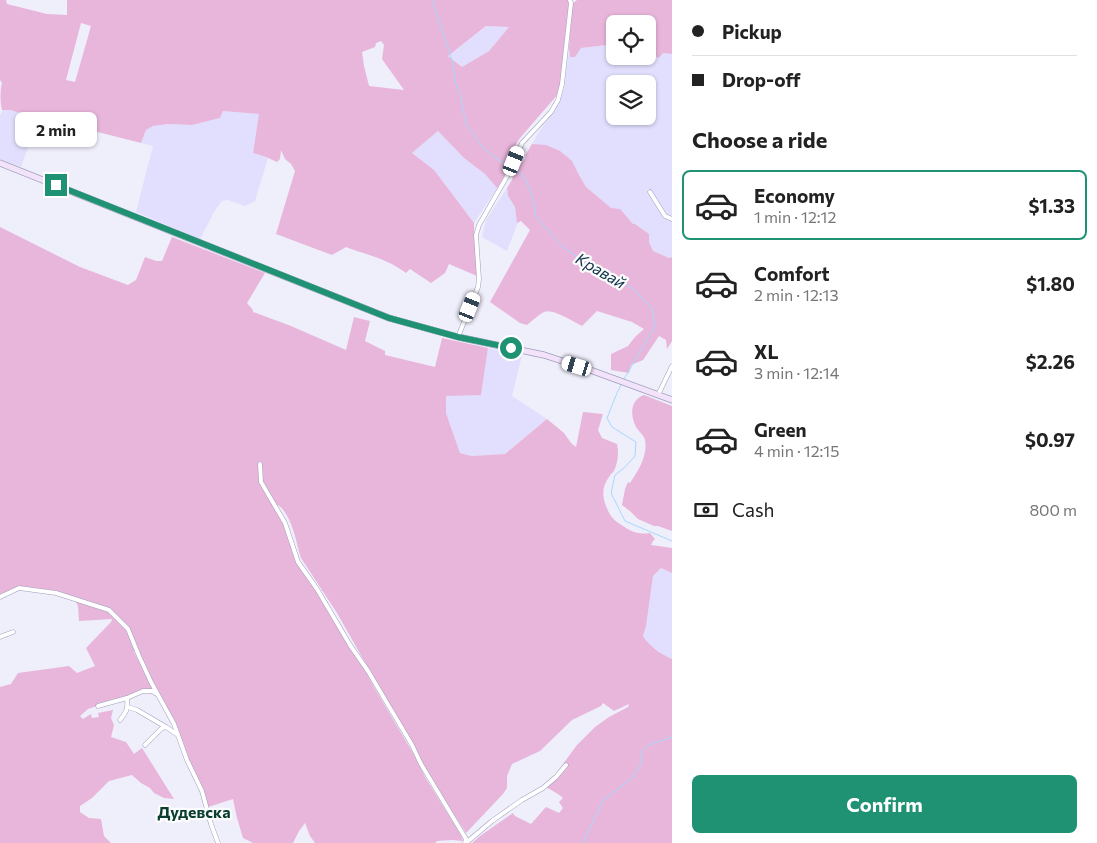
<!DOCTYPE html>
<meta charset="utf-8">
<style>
:root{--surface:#fff;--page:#f2f2f2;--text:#222;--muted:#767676;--line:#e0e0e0;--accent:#209274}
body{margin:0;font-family:Commissioner,sans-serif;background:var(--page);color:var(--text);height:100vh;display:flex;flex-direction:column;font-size:19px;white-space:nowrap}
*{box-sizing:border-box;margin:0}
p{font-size:16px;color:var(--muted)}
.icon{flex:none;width:28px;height:28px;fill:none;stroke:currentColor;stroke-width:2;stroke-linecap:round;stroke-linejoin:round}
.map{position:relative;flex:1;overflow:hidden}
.sheet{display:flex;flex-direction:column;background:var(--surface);width:425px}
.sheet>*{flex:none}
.top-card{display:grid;align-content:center;height:110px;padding:0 20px;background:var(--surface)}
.buttons{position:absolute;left:606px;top:15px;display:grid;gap:10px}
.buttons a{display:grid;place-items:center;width:50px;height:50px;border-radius:8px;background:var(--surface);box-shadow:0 1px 4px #0004;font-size:25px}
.end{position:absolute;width:22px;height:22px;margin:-11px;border:6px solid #209274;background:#fff;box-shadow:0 0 0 2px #fff}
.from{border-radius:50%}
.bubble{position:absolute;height:35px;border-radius:8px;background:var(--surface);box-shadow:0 1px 4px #0004;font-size:16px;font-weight:700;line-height:35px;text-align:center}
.car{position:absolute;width:15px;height:30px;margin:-15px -8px;border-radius:6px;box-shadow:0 0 4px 1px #0007;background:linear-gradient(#fff 24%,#345 0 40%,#fff 0 76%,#345 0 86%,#fff 0)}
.top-card b{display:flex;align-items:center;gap:18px;height:48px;font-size:19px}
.top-card b+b{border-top:1px solid var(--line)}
.top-card i{width:12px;height:12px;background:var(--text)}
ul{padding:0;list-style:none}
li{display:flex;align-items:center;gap:15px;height:70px;margin:0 10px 8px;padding:0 10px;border:2px solid transparent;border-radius:8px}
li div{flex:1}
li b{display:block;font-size:19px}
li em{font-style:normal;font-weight:700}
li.selected{border-color:var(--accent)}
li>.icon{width:45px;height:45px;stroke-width:1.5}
h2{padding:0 20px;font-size:22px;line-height:60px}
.pay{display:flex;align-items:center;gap:12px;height:55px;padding:0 20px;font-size:19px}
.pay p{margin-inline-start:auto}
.action{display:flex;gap:10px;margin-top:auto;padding:10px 20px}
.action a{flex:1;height:58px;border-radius:8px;background:var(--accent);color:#fff;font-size:20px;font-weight:700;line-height:58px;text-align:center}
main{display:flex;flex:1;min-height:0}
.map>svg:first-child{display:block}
</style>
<main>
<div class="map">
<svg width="672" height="843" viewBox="0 0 672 843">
<rect width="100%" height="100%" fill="#efeefb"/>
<g fill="#e1dffd" fill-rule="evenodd">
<path d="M 487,26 L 509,27 L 489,51 L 462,67 L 448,56 Z"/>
<path d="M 615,44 L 615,56 L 648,56 L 648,54 L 659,58 L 663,53 L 672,54 L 672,257 L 669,258 L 653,251 L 649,242 L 649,234 L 635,224 L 633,225 L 620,210 L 611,209 L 586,187 L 579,175 L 532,144 L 542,127 L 555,110 L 564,89 L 569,48 L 570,56 L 581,48 ZM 615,84 L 648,84 L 648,116 L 615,116 Z"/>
<path d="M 3,110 L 10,110 L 38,118 L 21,167 L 0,159 L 0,115 Z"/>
<path d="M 223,111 L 260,114 L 253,153 L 268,158 L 255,201 L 245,206 L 228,200 L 222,201 L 214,212 L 200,239 L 136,212 L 153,146 L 141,143 L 146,130 L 153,126 L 168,124 L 192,125 L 220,118 Z"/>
<path d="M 438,131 L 464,158 L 485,174 L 497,188 L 474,223 L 434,171 L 412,153 Z"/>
<path d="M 507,188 L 508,196 L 515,207 L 517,223 L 518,222 L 507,251 L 482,237 L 486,220 Z"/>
<path d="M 488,348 L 522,355 L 512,396 L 547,419 L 505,454 L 472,456 L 460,453 L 446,413 L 446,395 L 481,395 Z"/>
<path d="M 661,568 L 672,573 L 672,659 L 664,655 L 646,642 L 643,636 L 646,626 L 653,576 Z"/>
</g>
<g fill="#e8b6db" fill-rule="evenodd">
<path d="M 0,0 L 6,0 L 7,4 L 47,14 L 67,15 L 67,0 L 569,0 L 569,2 L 559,93 L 520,138 L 514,147 L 503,180 L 497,188 L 485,174 L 464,158 L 438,131 L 412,153 L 434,170 L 474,223 L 474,236 L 477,276 L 449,264 L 445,273 L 431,283 L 410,269 L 406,273 C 388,259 367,255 346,247 L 332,255 L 276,234 L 295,171 L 291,164 L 285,159 L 281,150 L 280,159 L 277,162 L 266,157 L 253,153 L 259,114 L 223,111 L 220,118 L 192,125 L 168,124 L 153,126 L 146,130 L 141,143 L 78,127 L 41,115 L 38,118 L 10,110 L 2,110 C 0,101 0,91 2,83 L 0,80 ZM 81,23 L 91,26 L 75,82 L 66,80 ZM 486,26 L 509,27 L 489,51 L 462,67 L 448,56 ZM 381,41 L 384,45 L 382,59 L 404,90 L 369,86 L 364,66 L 362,52 L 375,47 L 376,43 Z"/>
<path d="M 577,0 L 672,0 L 672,54 L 663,53 L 659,58 L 648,54 L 648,24 L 615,24 L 615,44 L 581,48 L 575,57 L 570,57 L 569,48 L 572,4 Z"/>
<path d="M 532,144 L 546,145 L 560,151 L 572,161 L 579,175 L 586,187 L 611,208 L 620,209 L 633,224 L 635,224 L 649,234 L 649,242 L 653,251 L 669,258 L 672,257 L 672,341 L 667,349 L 666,340 L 659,336 L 643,360 L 631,365 L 629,373 L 611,370 L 611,354 L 628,346 L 635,337 L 644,329 L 632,322 L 597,311 L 582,326 C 574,322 552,308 544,312 C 538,315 532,321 527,325 L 520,323 L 490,302 L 530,230 L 521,221 L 517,223 L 515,207 L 508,196 L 507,188 L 512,180 L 514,170 L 525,159 L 526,154 Z"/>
<path d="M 0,227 L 80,267 L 128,285 L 136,280 L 145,257 L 156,261 L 162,261 L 172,237 L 265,273 L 247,303 L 253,310 L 253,312 L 291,326 L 346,350 L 354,317 L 370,321 L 365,341 L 385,351 L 385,355 L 435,367 L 442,338 L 488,348 L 481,395 L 446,396 L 446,413 L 460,453 L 472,456 L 505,454 L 547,419 L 564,433 L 571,443 L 576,447 L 583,412 L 603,414 L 598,430 L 602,438 L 617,444 C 619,453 618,462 614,471 C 611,475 612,472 609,477 C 602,486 602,496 606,506 C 609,514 613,520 620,524 C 630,531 637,535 650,533 L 655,539 L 653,541 L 651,545 L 672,548 L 672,573 L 661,568 L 653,576 L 646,626 L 643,636 C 649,646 661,654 672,659 L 672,843 L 472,843 L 480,836 L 513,813 L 515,816 L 531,824 L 546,807 L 559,813 L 563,808 L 559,802 L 563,798 L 558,794 L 546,787 L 577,745 L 595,727 L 609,717 L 628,707 L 629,704 L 614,711 L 603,703 L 601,706 L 572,720 L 540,751 L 512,764 L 507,776 L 507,788 L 503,794 L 466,833 L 433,782 L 337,613 L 301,558 C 296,542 292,515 278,505 L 277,507 L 287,522 L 300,561 L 344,630 L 374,687 L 417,760 L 425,777 L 461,835 L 463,841 L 452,840 L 437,841 L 435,843 L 315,843 L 310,836 L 305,823 L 299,831 L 293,843 L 253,843 L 243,838 L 237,818 L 233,799 L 208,807 L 190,767 L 177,730 L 135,650 L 134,652 L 154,691 L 144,690 L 88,709 L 87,710 L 80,716 L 83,719 L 91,714 L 92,718 L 99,717 L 98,713 L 113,710 L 111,718 L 114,725 L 111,737 L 126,742 L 134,754 L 142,748 L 174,799 L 164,798 L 154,793 L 150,788 L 141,783 L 132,775 L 109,781 L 92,798 L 80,806 L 80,812 L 89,818 L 101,819 L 104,836 L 111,843 L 0,843 L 0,687 L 11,684 L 18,673 L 69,666 L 77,673 L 95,666 L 86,648 L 111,622 L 112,619 L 79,621 L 78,606 L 75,600 L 26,588 L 0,597 Z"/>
<path d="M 644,395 L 672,406 L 672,531 L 658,526 L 654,526 L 638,519 L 631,512 L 622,505 L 625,489 L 628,482 L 630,483 C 638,471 648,456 645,440 C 644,435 639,432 636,427 C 630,415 630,400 644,395 Z"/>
</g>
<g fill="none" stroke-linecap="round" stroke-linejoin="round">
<g stroke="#a7d8fd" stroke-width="1">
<path d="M 432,0 L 453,63 L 455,80 L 461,98 L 466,124 L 483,148 L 500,161 L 510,165"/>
<path d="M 514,167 L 525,178 L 533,198 L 536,217 L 563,247 L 601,274 L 631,287 L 652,308 L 655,326 L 624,379"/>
<path d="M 621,385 L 617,393 L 607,418 L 612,427 L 636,442 L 635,456 L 624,468 L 615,475 L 611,493 L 625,521 L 672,541"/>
<path d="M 583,843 L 603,800 L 630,780 L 640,766 L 642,751 L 649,745 L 672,737"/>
</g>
<g stroke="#a09ebb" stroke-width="5">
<g id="street">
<path d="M 650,192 L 665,216 L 672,219"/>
<path d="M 458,337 L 478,287 L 479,279 L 476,235 L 479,225 L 510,171 L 522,143 L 551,112 L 558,100 L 562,84 L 571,3 L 570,0"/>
<path d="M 658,395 L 672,366"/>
<path d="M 260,464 L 261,482 L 285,523 L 298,562 L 317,589 L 350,645 L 368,671 L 412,745 L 421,764 L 466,839 L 465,843"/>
<path d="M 0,597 L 19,588 L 56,593 L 109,610 L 128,629 L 139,656 L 151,682 L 174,724 L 187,760 L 202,791 L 211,824 L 218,843"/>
<path d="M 0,637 L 13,632"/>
<path d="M 98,706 L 127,698 L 143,691 L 152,691 L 157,694"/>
<path d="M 128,707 L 137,710 L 166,727 L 178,735"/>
<path d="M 120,720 C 127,711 128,709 127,698"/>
<path d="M 145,745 L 162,728 L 166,727"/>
<path d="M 466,843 L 492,821 L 522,800 L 543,788 L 556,777 L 566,765"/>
</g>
</g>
<g stroke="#a09ebb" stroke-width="7">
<path id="secondary" d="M 0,163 L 389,318 L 458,337 L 544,355 L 593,371 L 672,400"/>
</g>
<use href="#street" stroke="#fff" stroke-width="4"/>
<use href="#secondary" stroke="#f2e3fb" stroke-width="5.5"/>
</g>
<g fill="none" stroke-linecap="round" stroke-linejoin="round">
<path stroke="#209274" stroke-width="6" d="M 56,185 L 389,318 L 458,337 L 511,348"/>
</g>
<g text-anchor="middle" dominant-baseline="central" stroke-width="4.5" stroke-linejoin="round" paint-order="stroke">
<g font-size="16" font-style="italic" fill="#0d334b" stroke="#fdfdfd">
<text transform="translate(601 270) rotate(30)">Кравай</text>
</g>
<g font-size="16" font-weight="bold" fill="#093f30" stroke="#fdfdfd">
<text x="194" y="811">Дудевска</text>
</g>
</g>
</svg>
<div class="buttons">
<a><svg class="icon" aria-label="locate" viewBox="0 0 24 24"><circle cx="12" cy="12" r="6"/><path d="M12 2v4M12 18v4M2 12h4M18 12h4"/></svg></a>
<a><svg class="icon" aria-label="layers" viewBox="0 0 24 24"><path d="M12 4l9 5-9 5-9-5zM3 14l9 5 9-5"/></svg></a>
</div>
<i class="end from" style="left:511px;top:348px"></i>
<i class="end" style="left:56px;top:185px"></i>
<div class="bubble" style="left:15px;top:112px;width:82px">2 min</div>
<i class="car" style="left:514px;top:161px;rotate:22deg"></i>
<i class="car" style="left:470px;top:307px;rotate:22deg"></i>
<i class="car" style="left:577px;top:366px;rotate:287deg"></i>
</div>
<section class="sheet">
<div class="top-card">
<b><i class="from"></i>Pickup</b>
<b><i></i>Drop-off</b>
</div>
<h2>Choose a ride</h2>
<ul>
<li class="selected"><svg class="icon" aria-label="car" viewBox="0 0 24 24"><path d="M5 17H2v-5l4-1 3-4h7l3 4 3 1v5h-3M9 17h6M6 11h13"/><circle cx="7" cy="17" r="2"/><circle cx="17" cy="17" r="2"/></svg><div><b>Economy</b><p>1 min · 12:12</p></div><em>$1.33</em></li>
<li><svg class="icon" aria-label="car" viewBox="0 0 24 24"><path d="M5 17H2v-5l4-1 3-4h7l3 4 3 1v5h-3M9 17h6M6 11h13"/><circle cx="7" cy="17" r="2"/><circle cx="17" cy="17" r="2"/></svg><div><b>Comfort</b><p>2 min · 12:13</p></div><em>$1.80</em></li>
<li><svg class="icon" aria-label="car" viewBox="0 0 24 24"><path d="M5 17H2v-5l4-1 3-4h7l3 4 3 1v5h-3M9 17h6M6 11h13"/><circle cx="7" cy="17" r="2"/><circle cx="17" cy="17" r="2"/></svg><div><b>XL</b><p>3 min · 12:14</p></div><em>$2.26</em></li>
<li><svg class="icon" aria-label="car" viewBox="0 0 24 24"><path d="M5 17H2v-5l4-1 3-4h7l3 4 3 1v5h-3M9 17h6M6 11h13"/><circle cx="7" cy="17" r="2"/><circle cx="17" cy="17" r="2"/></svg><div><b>Green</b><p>4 min · 12:15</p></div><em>$0.97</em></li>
</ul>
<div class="pay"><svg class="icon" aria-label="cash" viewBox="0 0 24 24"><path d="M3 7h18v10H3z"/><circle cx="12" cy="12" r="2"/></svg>Cash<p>800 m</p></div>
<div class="action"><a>Confirm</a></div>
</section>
</main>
